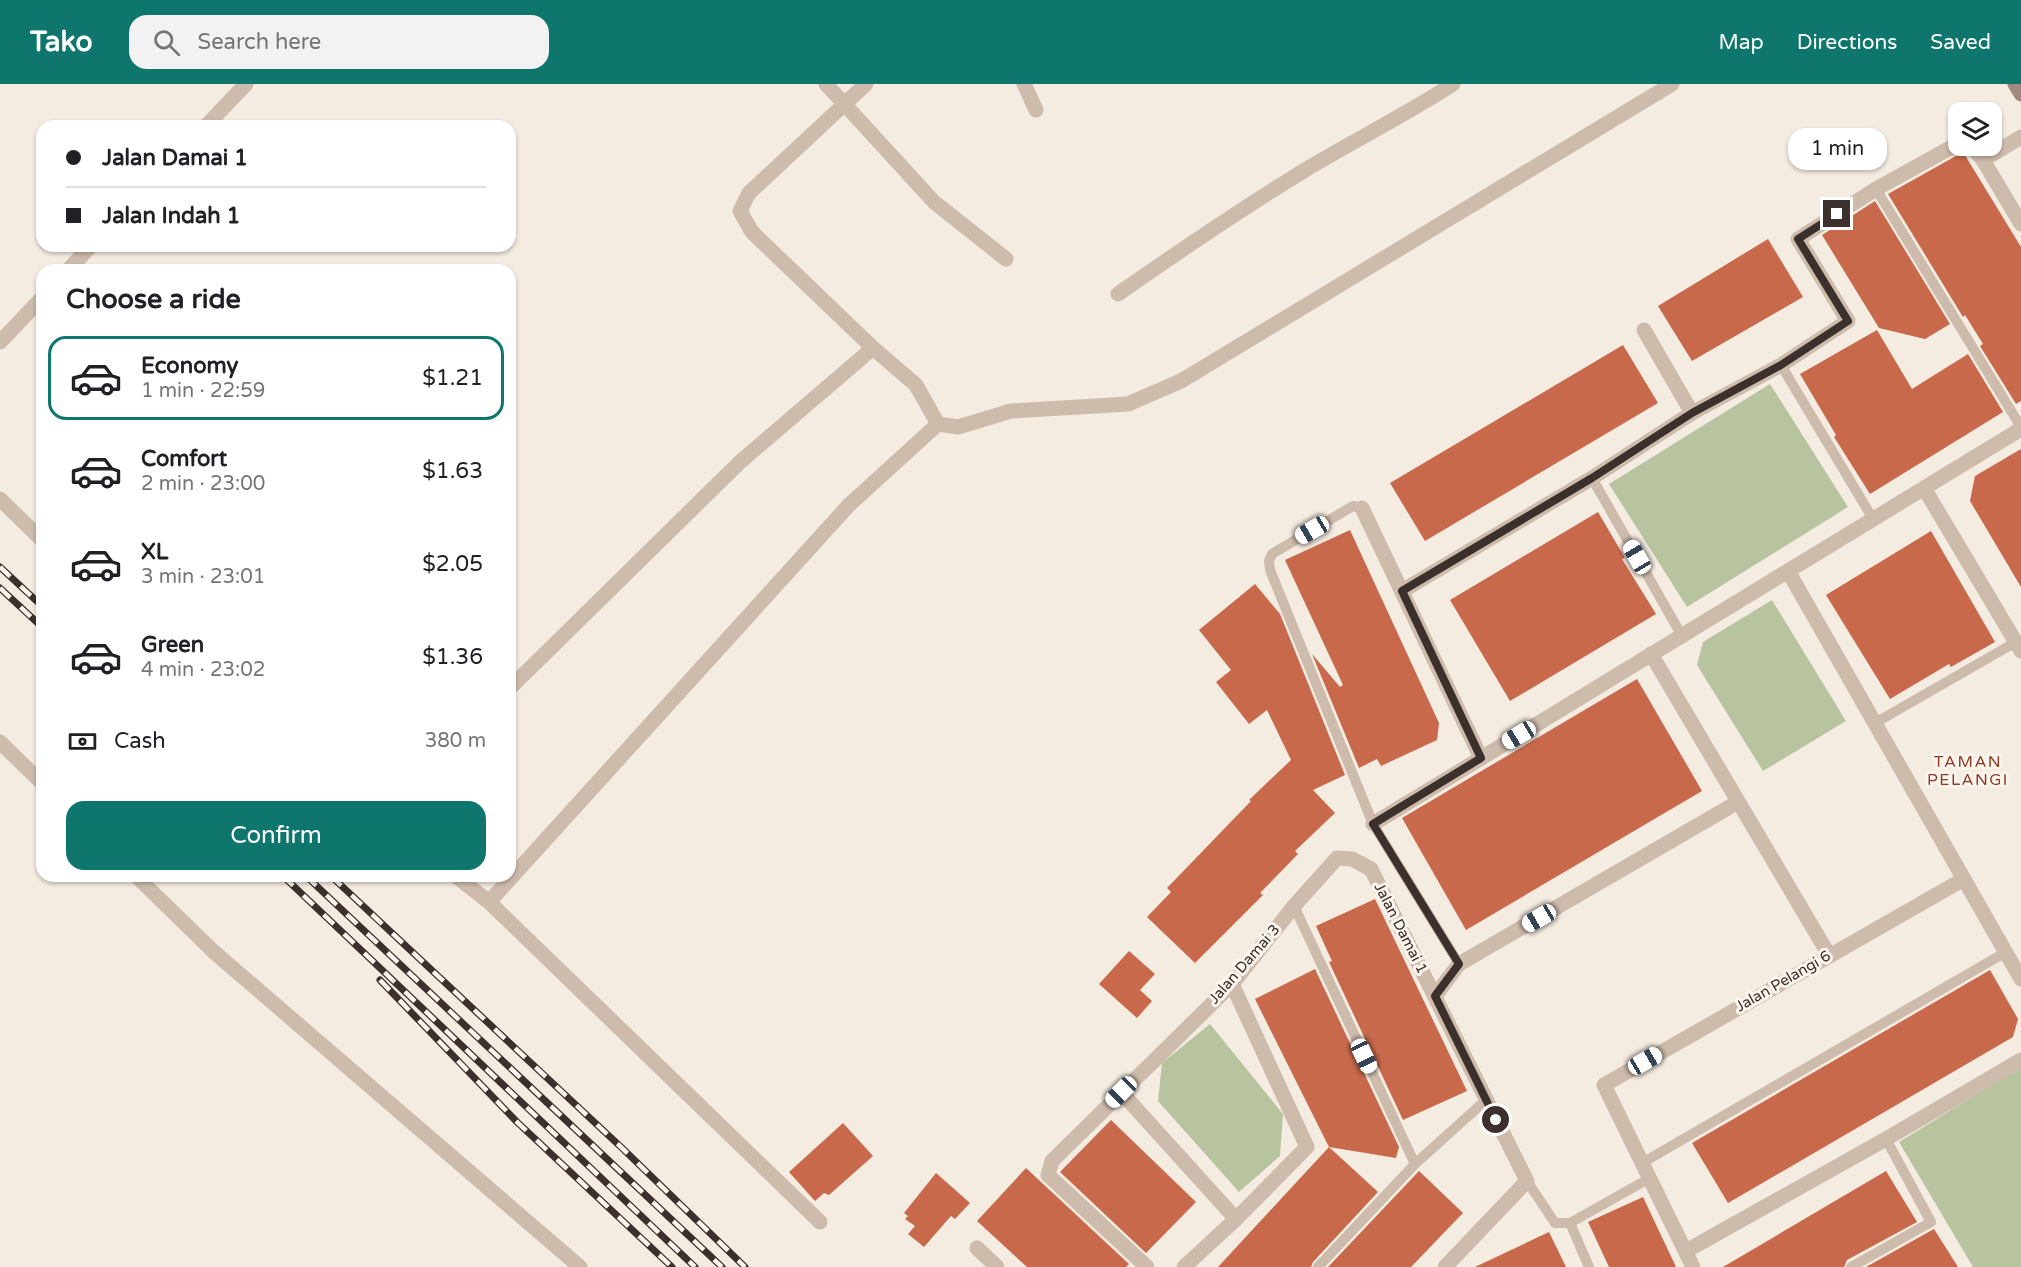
<!DOCTYPE html>
<meta charset="utf-8">
<style>
:root{--surface:#fff;--page:#f2f2f2;--text:#202124;--muted:#757577;--line:#e0e0e0;--accent:#0f766e}
body{margin:0;font-family:"Varela Round",sans-serif;background:var(--page);color:var(--text);height:100vh;display:flex;flex-direction:column;font-size:22px;white-space:nowrap}
*{box-sizing:border-box;margin:0}
p{font-size:20px;color:var(--muted)}
.icon{flex:none;width:33px;height:33px;fill:none;stroke:currentColor;stroke-width:2;stroke-linecap:round;stroke-linejoin:round}
.map{position:relative;flex:1;overflow:hidden}
.side{position:absolute;left:36px;top:180px;width:480px;height:618px;display:flex;flex-direction:column;background:var(--surface);border-radius:18px;box-shadow:0 2px 4px #0004}
.side>*{flex:none}
.banner{position:absolute;left:36px;top:36px;width:480px;height:132px;border-radius:18px;box-shadow:0 2px 4px #0004;display:grid;align-content:center;height:132px;padding:0 30px;background:var(--surface)}
.buttons{position:absolute;left:1948px;top:18px;display:grid;gap:12px}
.buttons a{display:grid;place-items:center;width:54px;height:54px;border-radius:12px;background:var(--surface);box-shadow:0 2px 4px #0004;font-size:30px}
.end{position:absolute;width:27px;height:27px;margin:-14px;border:8px solid #3b302b;background:#fff;box-shadow:0 0 0 3px #fff}
.from{border-radius:50%}
.bubble{position:absolute;height:42px;border-radius:18px;background:var(--surface);box-shadow:0 2px 4px #0004;font-size:20px;font-weight:600;line-height:42px;text-align:center}
.car{position:absolute;width:18px;height:36px;margin:-18px -9px;border-radius:8px;box-shadow:0 0 4px 2px #0007;background:linear-gradient(#fff 24%,#345 0 40%,#fff 0 76%,#345 0 86%,#fff 0)}
.banner b{display:flex;align-items:center;gap:21px;height:57px;font-size:22px}
.banner b+b{border-top:2px solid var(--line)}
.banner i{width:15px;height:15px;background:var(--text)}
ul{padding:0;list-style:none}
li{display:flex;align-items:center;gap:18px;height:84px;margin:0 12px 9px;padding:0 18px;border:3px solid transparent;border-radius:18px}
li div{flex:1}
li b{display:block;font-size:22px}
li em{font-style:normal;font-weight:600}
li.selected{border-color:var(--accent)}
li>.icon{width:54px;height:54px;stroke-width:1.5}
h2{padding:0 30px;font-size:27px;line-height:72px}
.pay{display:flex;align-items:center;gap:15px;height:66px;padding:0 30px;font-size:22px}
.pay p{margin-inline-start:auto}
.primary-button{display:flex;gap:12px;margin-top:auto;padding:12px 30px}
.primary-button a{flex:1;height:69px;border-radius:18px;background:var(--accent);color:#fff;font-size:24px;font-weight:600;line-height:69px;text-align:center}
header{display:flex;align-items:center;gap:36px;box-sizing:border-box;height:84px;padding:0 30px;background:var(--accent);color:#fff}
header strong{font-size:28px}
nav{display:flex;gap:33px;margin-inline-start:auto;font-size:21px}
.search{width:420px;height:54px;background:var(--page);display:flex;align-items:center;gap:15px;box-sizing:border-box;padding:0 21px;border-radius:18px;color:var(--muted);font-size:22px}
.map>svg:first-child{display:block}
</style>
<header>
<strong>Tako</strong>
<div class="search"><svg class="icon" aria-label="search" viewBox="0 0 24 24"><circle cx="10" cy="10" r="6"/><path d="M15 15l6 6"/></svg>Search here</div>
<nav><a>Map</a><a>Directions</a><a>Saved</a></nav>
</header>
<div class="map">
<svg width="2021" height="1183" viewBox="0 0 2021 1183">
<rect width="100%" height="100%" fill="#f4ebe1"/>
<g fill="#b8c4a0">
<path d="M 1770,300 L 1848,423 L 1687,523 L 1609,400 Z"/>
<path d="M 1772,516 L 1846,637 L 1763,687 L 1697,581 L 1703,558 Z"/>
<path d="M 1210,940 L 1283,1030 L 1280,1072 L 1239,1108 L 1158,1017 L 1162,979 Z"/>
<path d="M 2021,983 L 2021,1183 L 1973,1183 L 1899,1058 Z"/>
</g>
<g fill="#c8694b">
<path d="M 1963,68 L 2021,163 L 2021,317 L 2016,320 L 1980,262 L 1983,260 L 1965,231 L 1963,233 L 1888,110 Z"/>
<path d="M 1875,117 L 1950,240 L 1925,255 L 1879,244 L 1822,151 Z"/>
<path d="M 1768,155 L 1803,213 L 1692,277 L 1658,222 Z"/>
<path d="M 1877,246 L 1912,305 L 1968,270 L 2003,328 L 1870,410 L 1834,353 L 1836,351 L 1800,290 Z"/>
<path d="M 1623,261 L 1658,319 L 1425,457 L 1390,399 Z"/>
<path d="M 2021,365 L 2021,503 L 1970,417 L 1975,392 Z"/>
<path d="M 1598,428 L 1625,474 L 1622,475 L 1656,530 L 1510,617 L 1450,516 Z"/>
<path d="M 1350,446 L 1439,639 L 1437,656 L 1381,682 L 1377,675 L 1359,684 L 1312,570 L 1340,603 L 1343,601 L 1285,476 Z"/>
<path d="M 1931,447 L 1995,558 L 1951,583 L 1949,580 L 1890,615 L 1826,511 Z"/>
<path d="M 1255,500 L 1280,530 L 1345,691 L 1313,706 L 1335,729 L 1295,767 L 1298,770 L 1260,809 L 1263,811 L 1195,879 L 1147,833 L 1171,808 L 1167,804 L 1251,717 L 1249,716 L 1291,676 L 1267,626 L 1249,640 L 1216,598 L 1231,586 L 1199,546 Z"/>
<path d="M 1637,595 L 1702,707 L 1466,846 L 1402,734 Z"/>
<path d="M 1375,815 L 1467,1007 L 1403,1036 L 1329,878 L 1332,877 L 1316,842 Z"/>
<path d="M 1129,867 L 1155,890 L 1140,906 L 1152,917 L 1137,934 L 1099,900 Z"/>
<path d="M 1315,885 L 1399,1063 L 1396,1074 L 1329,1063 L 1255,915 Z"/>
<path d="M 1990,886 L 2018,935 L 2013,953 L 1728,1119 L 1692,1059 Z"/>
<path d="M 1111,1036 L 1196,1118 L 1146,1169 L 1060,1088 Z"/>
<path d="M 843,1039 L 873,1072 L 829,1111 L 824,1109 L 815,1117 L 789,1088 Z"/>
<path d="M 1329,1063 L 1378,1108 L 1313,1178 L 1311,1183 L 1218,1183 Z"/>
<path d="M 1026,1084 L 1129,1180 L 1126,1183 L 1027,1183 L 977,1137 Z"/>
<path d="M 1419,1087 L 1463,1129 L 1411,1183 L 1328,1183 Z"/>
<path d="M 1886,1087 L 1917,1138 L 1847,1176 L 1844,1183 L 1723,1183 Z"/>
<path d="M 936,1089 L 970,1119 L 955,1135 L 951,1132 L 924,1163 L 908,1150 L 915,1142 L 905,1135 L 908,1132 L 904,1129 Z"/>
<path d="M 1643,1113 L 1676,1183 L 1609,1183 L 1588,1138 Z"/>
<path d="M 1934,1145 L 1958,1183 L 1866,1183 Z"/>
<path d="M 1549,1148 L 1566,1183 L 1475,1183 Z"/>
</g>
<g fill="none" stroke-linecap="round" stroke-linejoin="round">
<g stroke="#cdbbac" stroke-width="10">
<path d="M 1876,105 L 2021,343"/>
<path d="M 1781,281 L 1873,435"/>
<path d="M 1592,394 L 1682,552"/>
<path d="M 1362,424 L 1353,422 L 1272,470 L 1269,477 L 1270,486 L 1373,740 L 1459,880"/>
<path d="M 1875,639 L 2016,558"/>
<path d="M 1294,822 L 1415,1080"/>
<path d="M 1642,1079 L 2006,868"/>
<path d="M 1527,1097 L 1555,1139 L 1570,1139 L 1650,1094"/>
<path d="M 1570,1139 L 1589,1183"/>
<path d="M 1318,1183 L 1415,1080 L 1486,1016"/>
<path d="M 1851,1183 L 1931,1138 L 1886,1055"/>
</g>
<g stroke="#cdbbac" stroke-width="15">
<path d="M 826,0 L 934,118 L 1006,175"/>
<path d="M 866,0 L 749,109 L 740,127 L 752,148 L 873,264 L 916,301 L 938,340"/>
<path d="M 1024,0 L 1036,26"/>
<path d="M 206,42 L 246,0"/>
<path d="M 1972,62 L 1983,76 L 2021,140"/>
<path d="M 1983,76 L 2021,53"/>
<path d="M 68,186 L 91,162"/>
<path d="M 1118,210 C 1181,166 1244,123 1310,83 C 1357,55 1407,30 1453,0"/>
<path d="M 1644,246 L 1692,329"/>
<path d="M 0,258 L 42,214"/>
<path d="M 1924,404 L 2021,567"/>
<path d="M 0,415 L 42,456"/>
<path d="M 1362,424 L 1481,674"/>
<path d="M 1788,487 L 2021,895"/>
<path d="M 1402,507 L 1592,394 L 1692,329 L 1781,281 L 1848,237 L 1798,155 L 1876,105 L 1959,59"/>
<path d="M 1651,570 L 1829,871"/>
<path d="M 510,604 L 740,378 L 873,264"/>
<path d="M 0,658 L 42,699"/>
<path d="M 1373,740 L 2021,345"/>
<path d="M 136,792 L 214,868 L 580,1183"/>
<path d="M 456,792 L 489,818 L 820,1138"/>
<path d="M 489,818 L 849,421 L 938,340 L 958,343 L 1011,327 L 1128,320 L 1181,297 L 1672,0"/>
<path d="M 1435,912 L 1459,880 L 1738,718"/>
<path d="M 1121,1008 L 1236,1135"/>
<path d="M 977,1164 L 997,1183"/>
<path d="M 1686,1167 L 1886,1055 L 2021,976"/>
<path d="M 1147,1183 L 1048,1091 L 1052,1077 L 1232,900 L 1294,822 L 1337,774 L 1352,775 L 1371,785 L 1527,1097 L 1445,1183"/>
<path d="M 1184,1183 L 1236,1135 L 1307,1063 L 1232,900"/>
<path d="M 1693,1183 L 1604,1001 L 1964,795"/>
</g>
<path stroke="#a18a7d" stroke-width="15" d="M 2015,0 L 2021,10"/>
<g stroke="#3b302b" stroke-width="7">
<g id="rail">
<path d="M 0,483 L 42,522"/>
<path d="M 0,504 L 42,543"/>
<path d="M 283,792 L 695,1183"/>
<path d="M 306,792 L 722,1183"/>
<path d="M 331,792 L 622,1064 L 745,1183"/>
<path d="M 380,896 L 517,1038 L 672,1183"/>
</g>
</g>
<use href="#rail" stroke="#fbf5ee" stroke-width="4.5" stroke-dasharray="14" stroke-linecap="butt"/>
</g>
<g fill="none" stroke-linecap="round" stroke-linejoin="round">
<path stroke="#3b302b" stroke-width="8" d="M 1496,1036 L 1435,912 L 1459,880 L 1373,740 L 1481,674 L 1402,507 L 1592,394 L 1692,329 L 1781,281 L 1848,237 L 1798,155 L 1837,130"/>
</g>
<g text-anchor="middle" dominant-baseline="central" stroke-width="6" stroke-linejoin="round" paint-order="stroke">
<g font-size="15" fill="#3b302b" stroke="#fbf5ee">
<text transform="translate(1401 844) rotate(63)">Jalan Damai 1</text>
<text transform="translate(1244 880) rotate(-49)">Jalan Damai 3</text>
<text transform="translate(1783 897) rotate(-30)">Jalan Pelangi 6</text>
</g>
<g font-size="16" letter-spacing="1.5" fill="#8c3b22" stroke="#fbf5ee">
<text x="1968" y="678">TAMAN<tspan x="1968" dy="18">PELANGI</tspan></text>
</g>
</g>
</svg>
<div class="buttons">
<a><svg class="icon" aria-label="layers" viewBox="0 0 24 24"><path d="M12 4l9 5-9 5-9-5zM3 14l9 5 9-5"/></svg></a>
</div>
<i class="end from" style="left:1496px;top:1036px"></i>
<i class="end" style="left:1837px;top:130px"></i>
<div class="bubble" style="left:1788px;top:44px;width:99px">1 min</div>
<i class="car" style="left:1312px;top:446px;rotate:240deg"></i>
<i class="car" style="left:1637px;top:473px;rotate:330deg"></i>
<i class="car" style="left:1519px;top:651px;rotate:239deg"></i>
<i class="car" style="left:1539px;top:834px;rotate:240deg"></i>
<i class="car" style="left:1364px;top:972px;rotate:155deg"></i>
<i class="car" style="left:1645px;top:977px;rotate:60deg"></i>
<i class="car" style="left:1121px;top:1008px;rotate:225deg"></i>
<div class="banner">
<b><i class="from"></i>Jalan Damai 1</b>
<b><i></i>Jalan Indah 1</b>
</div>
<section class="side">
<h2>Choose a ride</h2>
<ul>
<li class="selected"><svg class="icon" aria-label="car" viewBox="0 0 24 24"><path d="M5 17H2v-5l4-1 3-4h7l3 4 3 1v5h-3M9 17h6M6 11h13"/><circle cx="7" cy="17" r="2"/><circle cx="17" cy="17" r="2"/></svg><div><b>Economy</b><p>1 min · 22:59</p></div><em>$1.21</em></li>
<li><svg class="icon" aria-label="car" viewBox="0 0 24 24"><path d="M5 17H2v-5l4-1 3-4h7l3 4 3 1v5h-3M9 17h6M6 11h13"/><circle cx="7" cy="17" r="2"/><circle cx="17" cy="17" r="2"/></svg><div><b>Comfort</b><p>2 min · 23:00</p></div><em>$1.63</em></li>
<li><svg class="icon" aria-label="car" viewBox="0 0 24 24"><path d="M5 17H2v-5l4-1 3-4h7l3 4 3 1v5h-3M9 17h6M6 11h13"/><circle cx="7" cy="17" r="2"/><circle cx="17" cy="17" r="2"/></svg><div><b>XL</b><p>3 min · 23:01</p></div><em>$2.05</em></li>
<li><svg class="icon" aria-label="car" viewBox="0 0 24 24"><path d="M5 17H2v-5l4-1 3-4h7l3 4 3 1v5h-3M9 17h6M6 11h13"/><circle cx="7" cy="17" r="2"/><circle cx="17" cy="17" r="2"/></svg><div><b>Green</b><p>4 min · 23:02</p></div><em>$1.36</em></li>
</ul>
<div class="pay"><svg class="icon" aria-label="cash" viewBox="0 0 24 24"><path d="M3 7h18v10H3z"/><circle cx="12" cy="12" r="2"/></svg>Cash<p>380 m</p></div>
<div class="primary-button"><a>Confirm</a></div>
</section>
</div>
